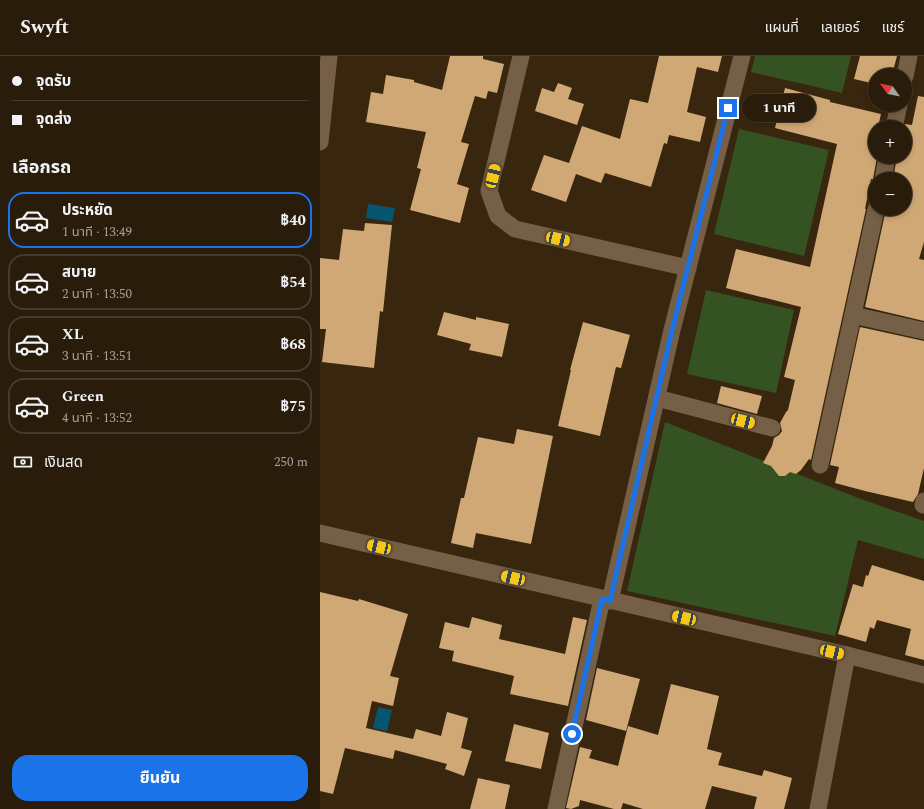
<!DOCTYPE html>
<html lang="th">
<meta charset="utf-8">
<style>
:root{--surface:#2a1c0a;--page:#322513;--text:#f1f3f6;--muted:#a5a19c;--line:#463a2b;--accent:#1a73e8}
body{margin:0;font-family:Spectral,"Noto Sans Thai",serif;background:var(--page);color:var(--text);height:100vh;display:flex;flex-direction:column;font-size:15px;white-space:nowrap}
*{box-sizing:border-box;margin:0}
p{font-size:13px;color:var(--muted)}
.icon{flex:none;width:22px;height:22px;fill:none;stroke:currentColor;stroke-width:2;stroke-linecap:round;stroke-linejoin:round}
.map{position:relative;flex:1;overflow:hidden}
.panel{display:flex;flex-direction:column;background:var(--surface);width:320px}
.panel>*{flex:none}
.guide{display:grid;align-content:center;height:88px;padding:0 12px;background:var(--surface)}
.needle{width:26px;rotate:303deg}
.controls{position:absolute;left:548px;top:12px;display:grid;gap:8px}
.controls a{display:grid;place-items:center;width:44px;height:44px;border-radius:50%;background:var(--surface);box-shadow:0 2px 6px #0003,0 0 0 1px var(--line);font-size:20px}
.end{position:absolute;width:18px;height:18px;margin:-9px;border:5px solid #1a73e8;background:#fff;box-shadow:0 0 0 2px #fff}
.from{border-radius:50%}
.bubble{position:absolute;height:28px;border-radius:14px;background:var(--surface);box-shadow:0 2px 6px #0003,0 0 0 1px var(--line);font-size:13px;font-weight:700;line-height:28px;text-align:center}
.car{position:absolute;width:12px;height:24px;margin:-12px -6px;border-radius:5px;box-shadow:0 0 3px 1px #0007;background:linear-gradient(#f5c518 24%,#345 0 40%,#f5c518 0 76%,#345 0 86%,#f5c518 0)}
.guide b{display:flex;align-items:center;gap:14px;height:38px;font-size:15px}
.guide b+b{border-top:1px solid var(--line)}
.guide i{width:10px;height:10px;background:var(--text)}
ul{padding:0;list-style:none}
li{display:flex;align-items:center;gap:12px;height:56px;margin:0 8px 6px;padding:0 4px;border:2px solid var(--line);border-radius:16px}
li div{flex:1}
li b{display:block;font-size:15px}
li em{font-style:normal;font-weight:700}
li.current{border-color:var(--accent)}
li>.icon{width:36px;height:36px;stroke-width:1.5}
h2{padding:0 12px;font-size:18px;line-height:48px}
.pay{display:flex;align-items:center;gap:10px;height:44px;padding:0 12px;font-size:15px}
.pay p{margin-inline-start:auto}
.primary-button{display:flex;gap:8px;margin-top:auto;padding:8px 12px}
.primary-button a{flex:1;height:46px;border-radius:16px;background:var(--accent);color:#fff;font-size:16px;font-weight:700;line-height:46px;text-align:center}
header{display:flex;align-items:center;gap:24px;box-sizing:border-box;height:56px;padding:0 20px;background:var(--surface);border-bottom:1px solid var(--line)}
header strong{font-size:19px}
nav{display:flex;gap:22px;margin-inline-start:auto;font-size:14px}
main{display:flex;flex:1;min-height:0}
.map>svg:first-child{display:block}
</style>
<header>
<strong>Swyft</strong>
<nav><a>แผนที่</a><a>เลเยอร์</a><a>แชร์</a></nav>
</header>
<main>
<section class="panel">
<div class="guide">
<b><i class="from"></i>จุดรับ</b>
<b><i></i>จุดส่ง</b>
</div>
<h2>เลือกรถ</h2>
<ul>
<li class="current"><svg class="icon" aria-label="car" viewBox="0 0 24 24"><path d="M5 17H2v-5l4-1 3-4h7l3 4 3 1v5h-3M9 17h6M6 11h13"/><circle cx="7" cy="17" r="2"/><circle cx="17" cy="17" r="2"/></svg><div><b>ประหยัด</b><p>1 นาที · 13:49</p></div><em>฿40</em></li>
<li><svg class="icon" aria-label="car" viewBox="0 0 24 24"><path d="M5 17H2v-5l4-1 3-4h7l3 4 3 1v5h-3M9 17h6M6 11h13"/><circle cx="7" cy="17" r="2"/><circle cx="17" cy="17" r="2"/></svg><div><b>สบาย</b><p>2 นาที · 13:50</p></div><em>฿54</em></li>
<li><svg class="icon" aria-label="car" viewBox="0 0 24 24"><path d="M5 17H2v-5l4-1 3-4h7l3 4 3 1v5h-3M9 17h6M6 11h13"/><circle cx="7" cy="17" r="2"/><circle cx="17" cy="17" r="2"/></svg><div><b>XL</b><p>3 นาที · 13:51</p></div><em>฿68</em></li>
<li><svg class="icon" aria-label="car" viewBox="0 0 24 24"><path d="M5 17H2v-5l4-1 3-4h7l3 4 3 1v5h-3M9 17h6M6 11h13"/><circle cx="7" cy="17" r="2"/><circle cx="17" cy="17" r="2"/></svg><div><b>Green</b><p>4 นาที · 13:52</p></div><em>฿75</em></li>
</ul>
<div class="pay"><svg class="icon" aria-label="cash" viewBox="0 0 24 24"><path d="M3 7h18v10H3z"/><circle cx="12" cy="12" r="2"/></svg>เงินสด<p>250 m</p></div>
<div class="primary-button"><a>ยืนยัน</a></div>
</section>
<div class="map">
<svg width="604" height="753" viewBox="0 0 604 753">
<rect width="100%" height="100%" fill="#38260e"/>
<g fill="#355223">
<path d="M 435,0 L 531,0 L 522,37 L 431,16 Z"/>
<path d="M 419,73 L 509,94 L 484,200 L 394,178 Z"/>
<path d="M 386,234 L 474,254 L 456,337 L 367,318 Z"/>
<path d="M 345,366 L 541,443 L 604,465 L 604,503 L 538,484 L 515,580 L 307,535 Z"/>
</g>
<g fill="#085572">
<path d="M 48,148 L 75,152 L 72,166 L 46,162 Z"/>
<path d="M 58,651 L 72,654 L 67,675 L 53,672 Z"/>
</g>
<g fill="#d0a875">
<path d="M 130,0 L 163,0 L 163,3 L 184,8 L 177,37 L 168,35 L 166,43 L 155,40 L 141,86 L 149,88 L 137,128 L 149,132 L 140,167 L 90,154 L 101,113 L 97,112 L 106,76 L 46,66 L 51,36 L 63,38 L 66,19 L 94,24 L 94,26 L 122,34 Z"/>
<path d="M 339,0 L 402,0 L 398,16 L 377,11 L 367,56 L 386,61 L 380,86 L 349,79 L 347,88 L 344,87 L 331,131 L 285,117 L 281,127 L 256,118 L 246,146 L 211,134 L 224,99 L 249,107 L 262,70 L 300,83 L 310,43 L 328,47 Z"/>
<path d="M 540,0 L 577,0 L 572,19 L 555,19 L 555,28 L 534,23 Z"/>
<path d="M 238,27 L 252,32 L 248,43 L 264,48 L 257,69 L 215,55 L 222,32 L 234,36 Z"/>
<path d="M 465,32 L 510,44 L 510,46 L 561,58 L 558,71 L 555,71 L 555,101 L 557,101 L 553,123 L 551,123 L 545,153 L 546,153 L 491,404 L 489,403 L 481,414 L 476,418 L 470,416 L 465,420 L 459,420 L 451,410 L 443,407 L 452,390 L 454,382 L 459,379 L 462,375 L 460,367 L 466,356 L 468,354 L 475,324 L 464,321 L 481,251 L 406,232 L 416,193 L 490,211 L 517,88 L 455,72 Z"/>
<path d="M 598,40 L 604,41 L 604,186 L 599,203 L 604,204 L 604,265 L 545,251 L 566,153 L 585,153 L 585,123 L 573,123 L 577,101 L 585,101 L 585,68 L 592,69 Z"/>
<path d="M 45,167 L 72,169 L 63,256 L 60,255 L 54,312 L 2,306 L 6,273 L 0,273 L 0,202 L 19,204 L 23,173 L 44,175 Z"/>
<path d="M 124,256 L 156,264 L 156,261 L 189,268 L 182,301 L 149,294 L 151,288 L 117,279 Z"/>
<path d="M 263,266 L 310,279 L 301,312 L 296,311 L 280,380 L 238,370 L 251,314 L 250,314 Z"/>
<path d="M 540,271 L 604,285 L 604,412 L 598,438 L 593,446 L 545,435 L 515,427 L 519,411 L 510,409 Z"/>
<path d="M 401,330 L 442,340 L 437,358 L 397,347 Z"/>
<path d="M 197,373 L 233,380 L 211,488 L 156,477 L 153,492 L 131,487 L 141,442 L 144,442 L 158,381 L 194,388 Z"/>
<path d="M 552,509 L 604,525 L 604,604 L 585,599 L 591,573 L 557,564 L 554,573 L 550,571 L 546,586 L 518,578 L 533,528 L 543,531 L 546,519 L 548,520 Z"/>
<path d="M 0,536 L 38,545 L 39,543 L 88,558 L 70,620 L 79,622 L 73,650 L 52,645 L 46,672 L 93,683 L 96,673 L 121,680 L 127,656 L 148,662 L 141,692 L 152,695 L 144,720 L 125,713 L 127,708 L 75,694 L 73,703 L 25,692 L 13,738 L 0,735 Z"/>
<path d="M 152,561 L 182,569 L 179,583 L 245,598 L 253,561 L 267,564 L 248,650 L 190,638 L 194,620 L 132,605 L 134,595 L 119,592 L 125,566 L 149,572 Z"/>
<path d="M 277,612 L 320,623 L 306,675 L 266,664 Z"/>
<path d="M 351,628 L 399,640 L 387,693 L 402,697 L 398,709 L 442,720 L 444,714 L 472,722 L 464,753 L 434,753 L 437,741 L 392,730 L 385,753 L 323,753 L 303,747 L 301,753 L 294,753 L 260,744 L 259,750 L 251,753 L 246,752 L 260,691 L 272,694 L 269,702 L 298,710 L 308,670 L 338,679 Z"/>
<path d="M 194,668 L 229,677 L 221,713 L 185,705 Z"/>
<path d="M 158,722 L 190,729 L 185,753 L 150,753 Z"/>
</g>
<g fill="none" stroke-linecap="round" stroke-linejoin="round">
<g stroke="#756047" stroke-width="17">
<path d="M 201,0 L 169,135 L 178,160 L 195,173 L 368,212"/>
<path d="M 585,20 L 589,0"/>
<path d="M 574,71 L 579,49"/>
<path d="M 0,86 L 9,0"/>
<path d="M 563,123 L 567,101"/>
<path d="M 533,259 L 604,275"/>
<path d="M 337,342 L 452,372"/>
<path d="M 500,409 L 556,153"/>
<path d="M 603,449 L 604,445"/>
<path d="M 0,477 L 527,599 L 604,619"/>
<path d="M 290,545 L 352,274 L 422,0"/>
<path d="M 236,753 L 282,543"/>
<path d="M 498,753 L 527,599"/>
</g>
</g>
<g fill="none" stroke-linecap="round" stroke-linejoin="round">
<path stroke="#1a73e8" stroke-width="5" d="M 252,678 L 282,543 L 290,545 L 352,274 L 408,52"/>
</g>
</svg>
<div class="controls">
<a><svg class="needle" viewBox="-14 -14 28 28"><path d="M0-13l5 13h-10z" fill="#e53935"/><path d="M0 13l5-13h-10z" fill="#a5a19c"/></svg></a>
<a>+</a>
<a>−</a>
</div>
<i class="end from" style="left:252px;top:678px"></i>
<i class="end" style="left:408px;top:52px"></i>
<div class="bubble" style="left:422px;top:38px;width:74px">1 นาที</div>
<i class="car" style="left:173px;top:120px;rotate:13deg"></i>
<i class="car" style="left:238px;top:183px;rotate:103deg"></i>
<i class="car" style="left:423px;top:365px;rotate:104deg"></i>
<i class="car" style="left:59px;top:491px;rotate:283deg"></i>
<i class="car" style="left:193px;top:522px;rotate:283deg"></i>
<i class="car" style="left:364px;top:562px;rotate:283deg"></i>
<i class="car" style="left:512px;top:596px;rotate:103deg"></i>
</div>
</main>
